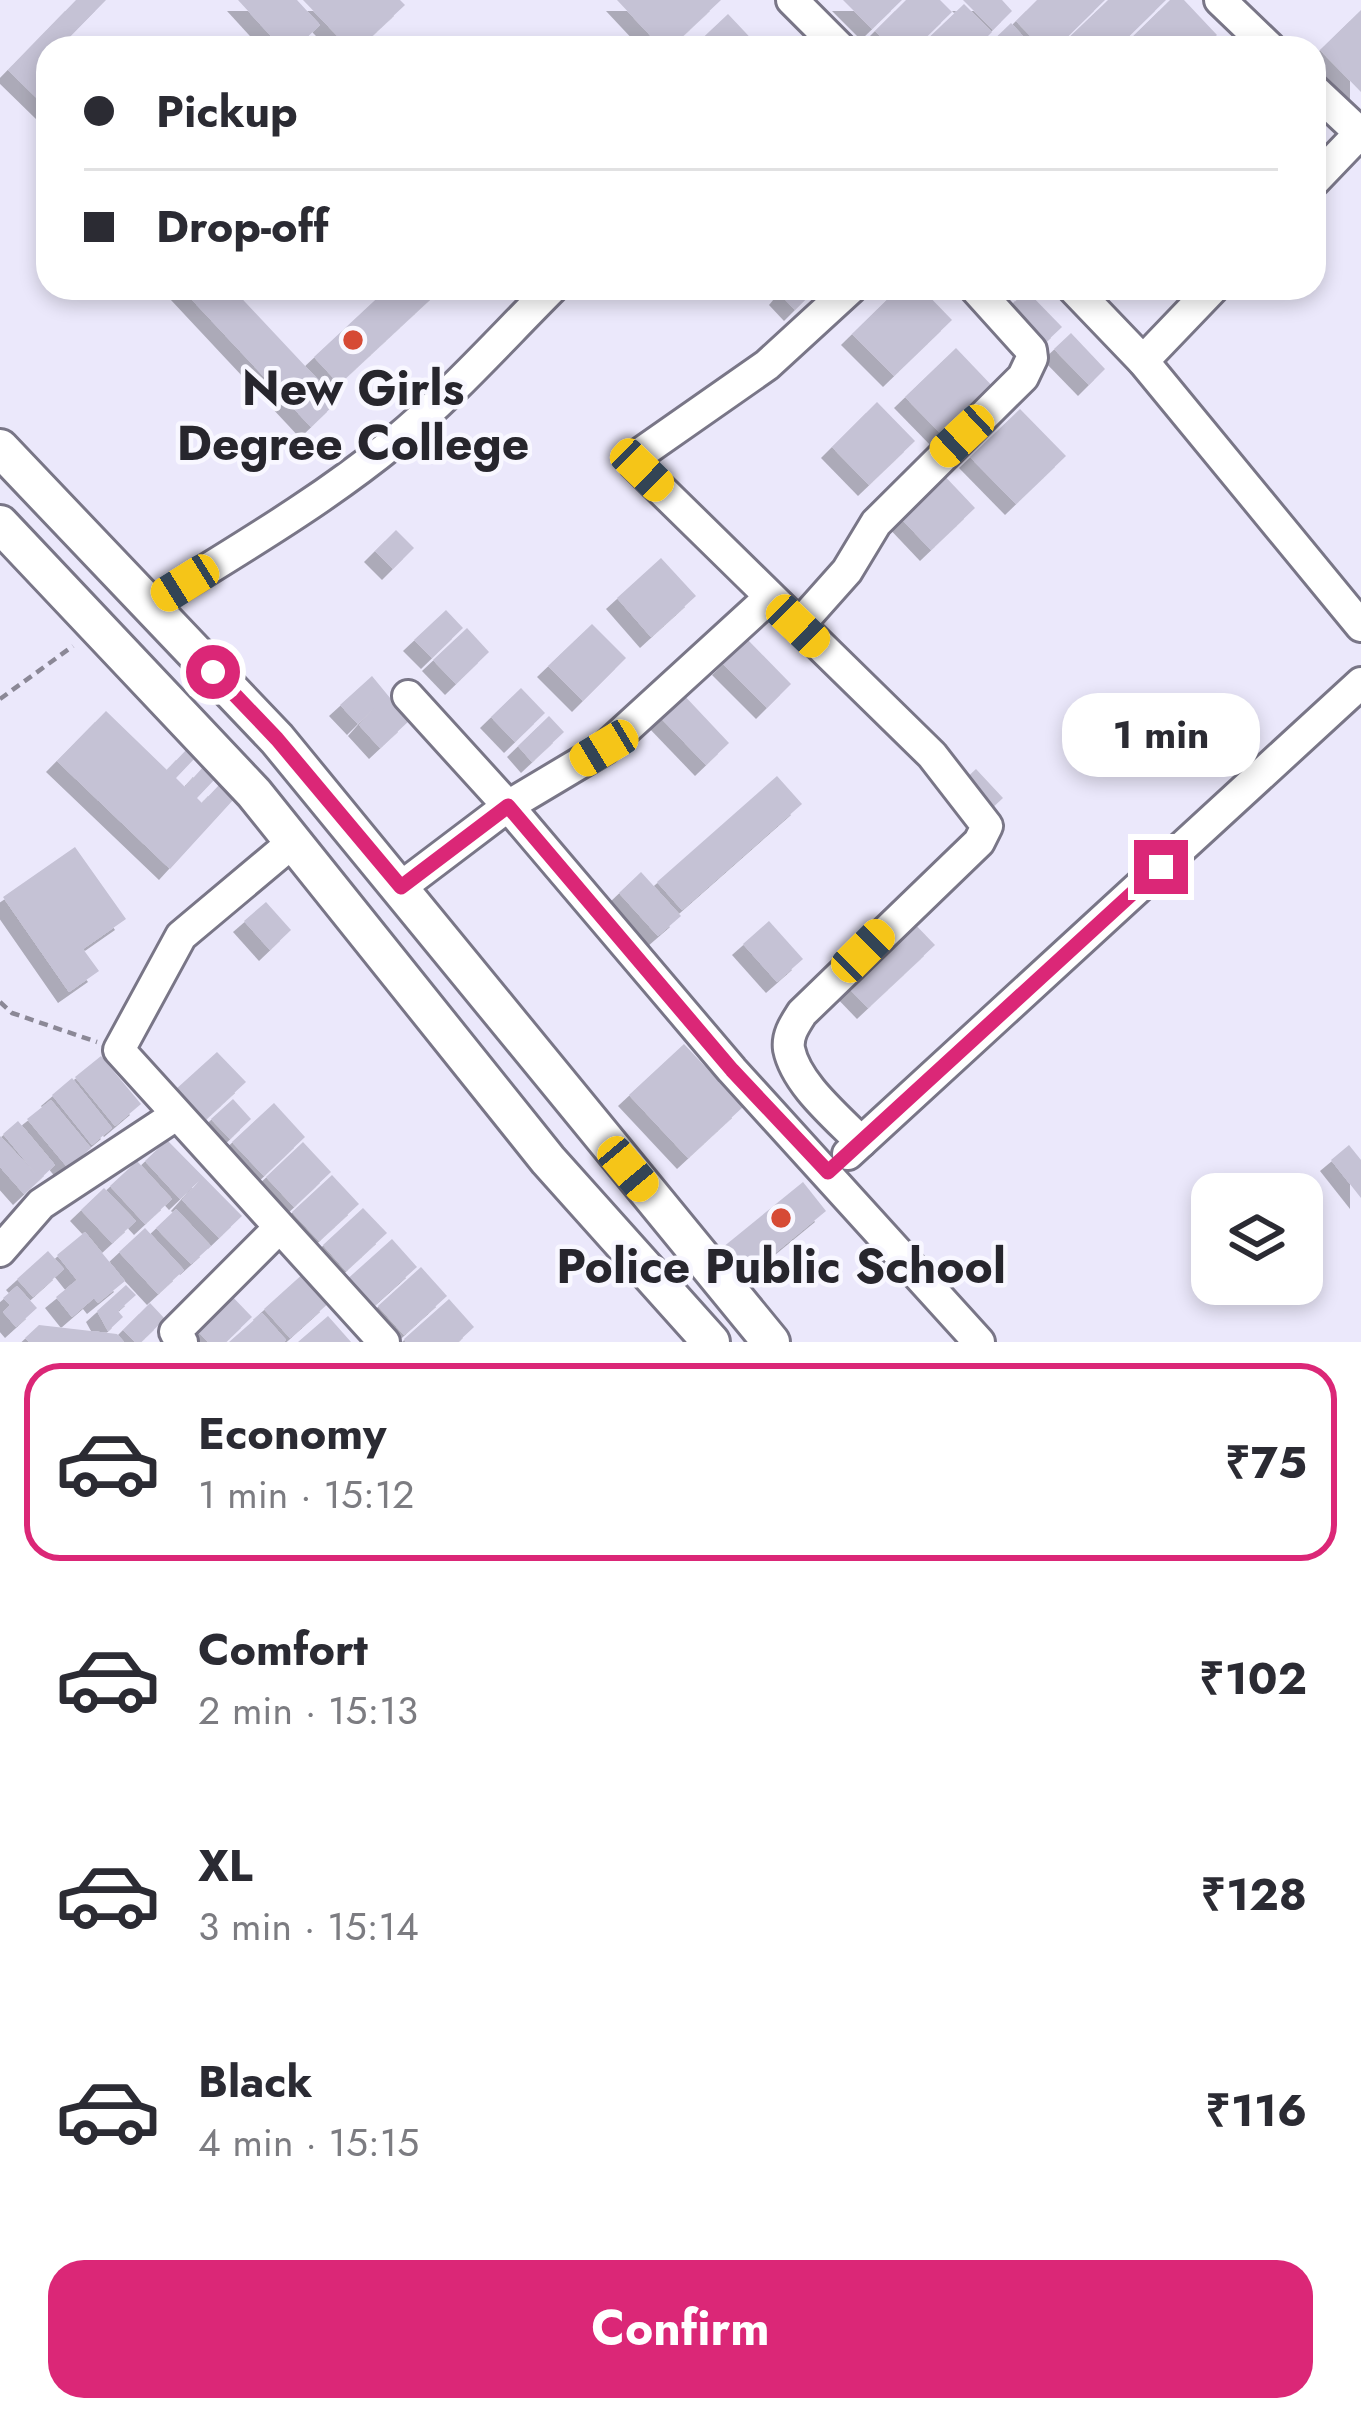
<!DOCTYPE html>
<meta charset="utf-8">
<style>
:root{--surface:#fff;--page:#f7f7f7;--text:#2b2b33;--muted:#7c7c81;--line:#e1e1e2;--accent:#db2777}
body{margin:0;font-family:Jost,sans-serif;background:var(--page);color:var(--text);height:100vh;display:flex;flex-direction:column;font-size:45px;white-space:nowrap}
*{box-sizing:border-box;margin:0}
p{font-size:39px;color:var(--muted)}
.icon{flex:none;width:66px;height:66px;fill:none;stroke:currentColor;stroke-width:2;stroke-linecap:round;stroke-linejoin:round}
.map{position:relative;height:1342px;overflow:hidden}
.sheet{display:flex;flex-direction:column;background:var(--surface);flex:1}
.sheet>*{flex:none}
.top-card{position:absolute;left:36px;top:36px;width:1290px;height:264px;border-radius:36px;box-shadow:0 6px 18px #0003;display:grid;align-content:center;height:264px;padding:0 48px;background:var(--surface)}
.buttons{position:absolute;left:1191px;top:1173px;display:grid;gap:24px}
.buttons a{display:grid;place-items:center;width:132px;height:132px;border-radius:24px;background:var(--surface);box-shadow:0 6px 18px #0003;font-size:60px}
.end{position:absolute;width:54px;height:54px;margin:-27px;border:15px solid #db2777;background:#fff;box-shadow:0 0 0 6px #fff}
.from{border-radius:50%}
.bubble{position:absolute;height:84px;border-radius:36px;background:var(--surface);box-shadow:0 6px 18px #0003;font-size:39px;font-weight:700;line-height:84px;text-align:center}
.car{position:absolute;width:36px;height:72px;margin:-36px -18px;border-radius:15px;box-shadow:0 0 9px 3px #0007;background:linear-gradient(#f5c518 24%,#345 0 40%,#f5c518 0 76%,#345 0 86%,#f5c518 0)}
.top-card b{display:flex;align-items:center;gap:42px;height:114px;font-size:45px}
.top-card b+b{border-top:3px solid var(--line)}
.top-card i{width:30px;height:30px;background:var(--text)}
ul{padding:21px 0 0;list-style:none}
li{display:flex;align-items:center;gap:36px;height:198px;margin:0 24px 18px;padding:0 24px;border:6px solid transparent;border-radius:36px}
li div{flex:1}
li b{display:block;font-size:45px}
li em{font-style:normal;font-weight:700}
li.on{border-color:var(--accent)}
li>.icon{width:108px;height:108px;stroke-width:1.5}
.primary-button{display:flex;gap:24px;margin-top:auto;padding:24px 48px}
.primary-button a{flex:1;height:138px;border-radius:36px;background:var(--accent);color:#fff;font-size:48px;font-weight:700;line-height:138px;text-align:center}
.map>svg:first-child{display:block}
</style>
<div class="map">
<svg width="1361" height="1342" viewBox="0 0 1361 1342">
<defs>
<filter id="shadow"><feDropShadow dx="-11" dy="11" stdDeviation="0" flood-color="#0004"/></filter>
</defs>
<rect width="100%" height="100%" fill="#ebe8fb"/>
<g fill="#c5c2d5" filter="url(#shadow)">
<path d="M 76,0 L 106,0 L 59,48 L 48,48 L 48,60 L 41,67 L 48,73 L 48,109 L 8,70 Z"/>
<path d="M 238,0 L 297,0 L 320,25 L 296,48 L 282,48 Z"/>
<path d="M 303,0 L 400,0 L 405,5 L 359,48 L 349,48 Z"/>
<path d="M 617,0 L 721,0 L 670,48 L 662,48 Z"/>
<path d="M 843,0 L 902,0 L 872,29 Z"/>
<path d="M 906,0 L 940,0 L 952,12 L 915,48 L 892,48 L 875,31 Z"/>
<path d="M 963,0 L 1002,0 L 1012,11 L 993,30 Z"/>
<path d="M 1037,0 L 1105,0 L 1056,48 L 1042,48 L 1016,21 Z"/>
<path d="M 1108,0 L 1166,0 L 1117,48 L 1058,48 Z"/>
<path d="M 1170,0 L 1184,0 L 1217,35 L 1203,48 L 1121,48 Z"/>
<path d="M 964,4 L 992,32 L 976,48 L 918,48 Z"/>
<path d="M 1361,10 L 1361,92 L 1320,50 Z"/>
<path d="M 728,14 L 760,48 L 692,48 Z"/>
<path d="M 1011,23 L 1034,48 L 985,48 Z"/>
<path d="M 181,288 L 232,288 L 338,401 L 311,427 Z"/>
<path d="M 388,288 L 442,288 L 339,384 L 314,357 Z"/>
<path d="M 785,288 L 817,288 L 795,310 L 780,294 Z"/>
<path d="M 899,288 L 921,288 L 952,320 L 894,376 L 852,334 Z"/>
<path d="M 1026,290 L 1062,327 L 1045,343 L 1010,307 Z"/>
<path d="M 1071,333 L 1105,369 L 1089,385 L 1054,349 Z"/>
<path d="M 956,348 L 997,391 L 947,440 L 905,397 Z"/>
<path d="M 877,402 L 915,441 L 869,485 L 832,447 Z"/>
<path d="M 1020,409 L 1066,456 L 1016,504 L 970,457 Z"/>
<path d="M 939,470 L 975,508 L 931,550 L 895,512 Z"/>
<path d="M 396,530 L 414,548 L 393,569 L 375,551 Z"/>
<path d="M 661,558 L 696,596 L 651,637 L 617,598 Z"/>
<path d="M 446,610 L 463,628 L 432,658 L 414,640 Z"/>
<path d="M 592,624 L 626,658 L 583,701 L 548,666 Z"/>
<path d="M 467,628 L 489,652 L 456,684 L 433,660 Z"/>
<path d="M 748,640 L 791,684 L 767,708 L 723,664 Z"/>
<path d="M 372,676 L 409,721 L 380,748 L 359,725 L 374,708 L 358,724 L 340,705 Z"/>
<path d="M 521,688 L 545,713 L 515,742 L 491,717 Z"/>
<path d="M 681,692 L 729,743 L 706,765 L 658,715 Z"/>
<path d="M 106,711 L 167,770 L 187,749 L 196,757 L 176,778 L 185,787 L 204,766 L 216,778 L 197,798 L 202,803 L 219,785 L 234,799 L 170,869 L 57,761 Z"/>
<path d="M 549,716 L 564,732 L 532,762 L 518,746 Z"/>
<path d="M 976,769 L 1003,798 L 988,812 L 962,782 Z"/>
<path d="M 777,776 L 802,804 L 682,910 L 657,882 Z"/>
<path d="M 75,847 L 126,919 L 83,949 L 99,971 L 69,992 L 3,897 Z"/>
<path d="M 641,872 L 681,916 L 658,936 L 619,893 Z"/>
<path d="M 266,902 L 291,930 L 270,950 L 244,921 Z"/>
<path d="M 909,918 L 935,945 L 868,1008 L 842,981 Z"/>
<path d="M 769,921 L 803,959 L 777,982 L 743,944 Z"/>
<path d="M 684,1044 L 743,1107 L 688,1158 L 629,1095 Z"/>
<path d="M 217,1052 L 246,1082 L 204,1121 L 175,1090 Z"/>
<path d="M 101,1056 L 141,1104 L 115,1126 L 75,1077 Z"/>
<path d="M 72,1078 L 112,1128 L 92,1145 L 52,1095 Z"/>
<path d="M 233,1099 L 251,1119 L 230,1139 L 211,1119 Z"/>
<path d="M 51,1100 L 91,1148 L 68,1168 L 27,1119 Z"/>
<path d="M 274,1103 L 305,1137 L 264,1176 L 232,1142 Z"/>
<path d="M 18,1121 L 55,1165 L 24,1194 L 0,1167 L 0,1136 L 36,1174 L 3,1134 Z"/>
<path d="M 167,1140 L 242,1216 L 219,1238 L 182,1200 L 199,1181 L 180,1199 L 145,1161 Z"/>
<path d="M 303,1142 L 331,1172 L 294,1207 L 266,1177 Z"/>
<path d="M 1349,1145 L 1361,1160 L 1361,1198 L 1331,1160 Z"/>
<path d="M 137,1161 L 172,1199 L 145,1224 L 110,1186 Z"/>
<path d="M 332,1175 L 359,1204 L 319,1241 L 292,1212 Z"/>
<path d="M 803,1182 L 826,1211 L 741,1281 L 717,1252 Z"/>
<path d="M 104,1188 L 136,1221 L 112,1243 L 81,1210 Z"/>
<path d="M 363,1208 L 387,1233 L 346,1271 L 323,1245 Z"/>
<path d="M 176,1209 L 211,1246 L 191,1264 L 156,1228 Z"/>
<path d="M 145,1228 L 184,1270 L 158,1294 L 119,1252 Z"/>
<path d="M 85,1232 L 125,1281 L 98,1303 L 94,1298 L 72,1317 L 56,1297 L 77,1280 L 57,1255 Z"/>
<path d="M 392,1239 L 417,1267 L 369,1310 L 344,1282 Z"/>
<path d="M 48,1251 L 64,1269 L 33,1297 L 17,1279 Z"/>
<path d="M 421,1267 L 447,1296 L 404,1335 L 378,1306 Z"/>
<path d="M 305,1272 L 331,1301 L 290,1338 L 264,1309 Z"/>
<path d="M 126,1285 L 136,1295 L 118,1311 L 123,1317 L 108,1331 L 97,1311 Z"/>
<path d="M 17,1286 L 37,1308 L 16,1327 L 3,1312 L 10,1305 L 3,1298 Z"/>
<path d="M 227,1291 L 252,1317 L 226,1342 L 208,1342 L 192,1325 Z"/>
<path d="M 449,1299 L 474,1327 L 458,1342 L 406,1342 L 404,1339 Z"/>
<path d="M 150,1303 L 165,1319 L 141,1342 L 135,1342 L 123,1330 Z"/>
<path d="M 262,1313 L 286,1340 L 284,1342 L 229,1342 Z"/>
<path d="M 328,1316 L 351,1342 L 298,1342 Z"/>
<path d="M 39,1325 L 117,1334 L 124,1342 L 29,1342 L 25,1338 Z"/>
</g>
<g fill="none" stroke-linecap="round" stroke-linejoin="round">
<g stroke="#797687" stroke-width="36">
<g id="minor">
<path d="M 792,0 L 840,48"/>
<path d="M 1220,0 L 1270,48"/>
<path d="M 1314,90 L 1360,133"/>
<path d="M 1314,181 L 1361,132"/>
<path d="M 851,288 L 767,365 L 634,458 L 635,464 L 932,755 L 987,826 L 979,842 L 802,1013 C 795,1024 787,1035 789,1049 C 796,1084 837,1117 861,1142"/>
<path d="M 1073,288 L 1143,361 L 1361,626"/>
<path d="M 1143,361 L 1213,288"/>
<path d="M 150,605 C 233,553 318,504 394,442 C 451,395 500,340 552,288"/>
<path d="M 798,626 L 847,571 L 876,523 L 1023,377 L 1032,358 L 1031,350 L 975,288"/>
<path d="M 408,696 L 508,806 L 732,1070 L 979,1342"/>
<path d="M 293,842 L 181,936 L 119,1050 L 384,1342"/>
<path d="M 401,887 L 508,806 L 605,748 L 769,598"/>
<path d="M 848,1154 L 1361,683"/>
<path d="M 0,1251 L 41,1204 L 176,1115"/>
<path d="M 182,1342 L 175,1332 L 279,1228"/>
</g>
</g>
<g stroke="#797687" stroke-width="42">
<g id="major">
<path d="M 0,448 L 277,739 L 771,1342"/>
<path d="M 0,524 L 254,793 L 548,1160 L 711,1342"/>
</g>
</g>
<g stroke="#8b8896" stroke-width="4.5" stroke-dasharray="9 6" stroke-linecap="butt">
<path d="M 0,699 L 73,646"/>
<path d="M 0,1002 L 12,1013 L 97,1042"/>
</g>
<use href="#minor" stroke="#fff" stroke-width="30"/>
<use href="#major" stroke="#fff" stroke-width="36"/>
</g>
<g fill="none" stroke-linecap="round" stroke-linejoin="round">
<path stroke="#db2777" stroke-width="15" d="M 213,672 L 277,739 L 401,887 L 508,806 L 732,1070 L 828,1172 L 1161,867"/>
</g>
<g fill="#d64a35" stroke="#f8f7ff" stroke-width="4.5">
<circle cx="353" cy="340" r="12"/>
<circle cx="781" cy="1218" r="12"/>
</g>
<g text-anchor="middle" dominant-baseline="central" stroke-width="9" stroke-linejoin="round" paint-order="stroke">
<g font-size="48" font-weight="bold" fill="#27262d" stroke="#f8f7ff">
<text x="353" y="388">New Girls<tspan x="353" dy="55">Degree College</tspan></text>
<text x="781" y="1266">Police Public School</text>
</g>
</g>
</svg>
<div class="buttons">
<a><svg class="icon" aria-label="layers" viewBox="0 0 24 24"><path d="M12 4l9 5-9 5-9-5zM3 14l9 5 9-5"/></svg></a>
</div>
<i class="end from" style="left:213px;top:672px"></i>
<i class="end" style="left:1161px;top:867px"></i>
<div class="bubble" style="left:1062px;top:693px;width:198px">1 min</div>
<i class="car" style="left:962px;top:436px;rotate:227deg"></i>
<i class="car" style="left:642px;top:470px;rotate:134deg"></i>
<i class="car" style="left:185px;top:583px;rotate:238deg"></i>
<i class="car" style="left:798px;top:626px;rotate:134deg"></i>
<i class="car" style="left:604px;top:748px;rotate:239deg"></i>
<i class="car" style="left:863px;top:951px;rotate:45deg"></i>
<i class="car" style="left:628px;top:1169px;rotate:140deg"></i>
<div class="top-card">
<b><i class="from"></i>Pickup</b>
<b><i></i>Drop-off</b>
</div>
</div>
<section class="sheet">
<ul>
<li class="on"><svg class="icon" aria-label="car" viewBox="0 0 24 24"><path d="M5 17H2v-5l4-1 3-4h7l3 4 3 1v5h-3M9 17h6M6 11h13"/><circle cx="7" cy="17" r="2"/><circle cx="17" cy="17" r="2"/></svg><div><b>Economy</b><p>1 min · 15:12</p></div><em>₹75</em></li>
<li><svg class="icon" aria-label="car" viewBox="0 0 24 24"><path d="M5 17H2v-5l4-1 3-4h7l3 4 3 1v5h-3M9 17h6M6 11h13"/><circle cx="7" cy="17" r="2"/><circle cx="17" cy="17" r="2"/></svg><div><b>Comfort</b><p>2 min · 15:13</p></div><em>₹102</em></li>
<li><svg class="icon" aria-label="car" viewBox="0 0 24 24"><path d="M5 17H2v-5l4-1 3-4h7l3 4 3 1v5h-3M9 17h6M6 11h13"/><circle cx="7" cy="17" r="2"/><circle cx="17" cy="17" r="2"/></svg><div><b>XL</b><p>3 min · 15:14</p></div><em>₹128</em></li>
<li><svg class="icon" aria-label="car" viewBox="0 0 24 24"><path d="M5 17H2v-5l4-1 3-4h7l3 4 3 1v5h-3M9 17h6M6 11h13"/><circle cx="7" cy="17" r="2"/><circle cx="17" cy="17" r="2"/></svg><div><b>Black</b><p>4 min · 15:15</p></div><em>₹116</em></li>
</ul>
<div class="primary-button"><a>Confirm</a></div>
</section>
